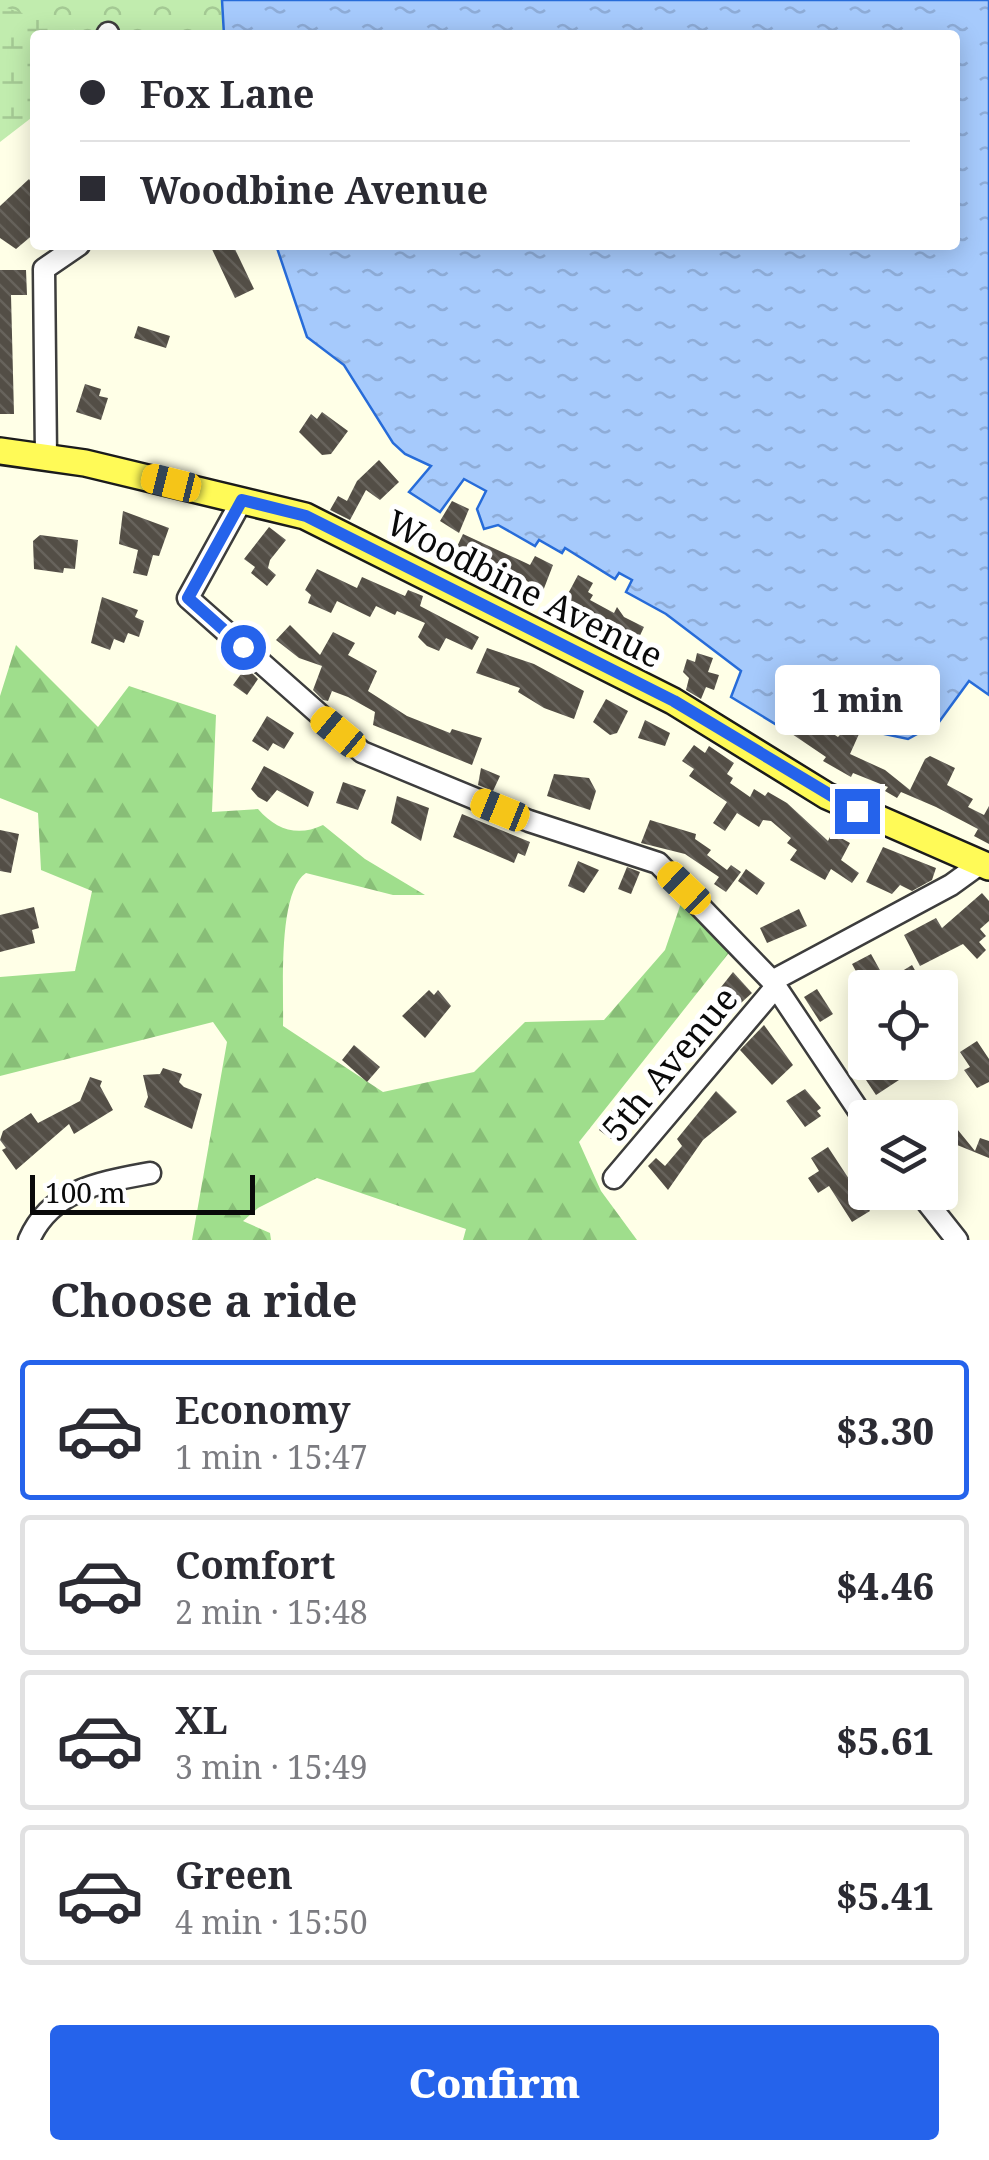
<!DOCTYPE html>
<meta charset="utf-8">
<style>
:root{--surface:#fff;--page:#f2f2f3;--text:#2b2b33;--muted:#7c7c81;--line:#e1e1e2;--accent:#2563eb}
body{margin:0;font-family:"Noto Serif",serif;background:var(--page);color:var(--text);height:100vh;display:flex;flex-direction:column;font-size:38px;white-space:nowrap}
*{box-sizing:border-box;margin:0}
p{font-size:32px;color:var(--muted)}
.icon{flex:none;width:55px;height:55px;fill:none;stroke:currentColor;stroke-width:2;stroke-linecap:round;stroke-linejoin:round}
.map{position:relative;height:1240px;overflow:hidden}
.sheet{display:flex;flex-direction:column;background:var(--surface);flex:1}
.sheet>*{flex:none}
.guide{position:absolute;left:30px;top:30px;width:930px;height:220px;border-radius:10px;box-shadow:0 5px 25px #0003;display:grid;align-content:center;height:220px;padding:0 50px;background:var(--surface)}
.controls{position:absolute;left:848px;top:970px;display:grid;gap:20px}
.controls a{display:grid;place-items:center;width:110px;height:110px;border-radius:10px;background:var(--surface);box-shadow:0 5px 25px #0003;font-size:50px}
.scale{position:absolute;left:30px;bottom:25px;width:225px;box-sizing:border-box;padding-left:10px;border:5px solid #0a0a0a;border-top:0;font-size:28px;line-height:35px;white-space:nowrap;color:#0a0a0a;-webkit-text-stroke:8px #fff;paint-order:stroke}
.end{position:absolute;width:45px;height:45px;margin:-22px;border:12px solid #2563eb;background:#fff;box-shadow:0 0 0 5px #fff}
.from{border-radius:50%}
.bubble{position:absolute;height:70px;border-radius:10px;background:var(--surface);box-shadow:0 5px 25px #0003;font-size:32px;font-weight:800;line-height:70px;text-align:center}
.car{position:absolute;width:30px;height:60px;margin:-30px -15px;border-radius:12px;box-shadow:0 0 8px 2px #0007;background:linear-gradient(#f5c518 24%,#345 0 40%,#f5c518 0 76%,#345 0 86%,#f5c518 0)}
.guide b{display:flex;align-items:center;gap:35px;height:95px;font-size:38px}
.guide b+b{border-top:2px solid var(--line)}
.guide i{width:25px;height:25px;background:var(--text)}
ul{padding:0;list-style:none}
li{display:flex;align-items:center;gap:30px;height:140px;margin:0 20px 15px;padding:0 30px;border:5px solid var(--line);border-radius:10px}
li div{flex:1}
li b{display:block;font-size:38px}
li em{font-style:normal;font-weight:800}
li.active{border-color:var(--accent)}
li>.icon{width:90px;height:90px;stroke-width:1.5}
h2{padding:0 50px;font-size:45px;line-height:120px}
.primary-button{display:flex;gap:20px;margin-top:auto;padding:20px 50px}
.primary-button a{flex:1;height:115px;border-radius:10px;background:var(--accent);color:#fff;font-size:40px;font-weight:800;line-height:115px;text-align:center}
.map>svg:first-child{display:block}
</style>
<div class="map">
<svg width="989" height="1240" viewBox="0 0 989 1240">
<defs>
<pattern id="forest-firs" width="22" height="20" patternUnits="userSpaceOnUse" patternTransform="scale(2.5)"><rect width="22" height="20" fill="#9fde8c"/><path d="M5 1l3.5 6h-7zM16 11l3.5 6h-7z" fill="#88bd77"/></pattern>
<pattern id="wetland-marsh" width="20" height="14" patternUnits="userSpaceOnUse" patternTransform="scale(2.5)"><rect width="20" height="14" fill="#c1ecae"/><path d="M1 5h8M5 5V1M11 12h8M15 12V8" fill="none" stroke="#a4c994"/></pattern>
<pattern id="park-crowns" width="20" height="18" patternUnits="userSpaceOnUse" patternTransform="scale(2.5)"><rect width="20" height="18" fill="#c1ecae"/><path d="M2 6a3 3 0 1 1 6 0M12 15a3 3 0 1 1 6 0" fill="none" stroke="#a4c994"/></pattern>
<pattern id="water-ripples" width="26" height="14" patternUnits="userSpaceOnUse" patternTransform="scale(2.5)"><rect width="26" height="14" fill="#a6cafc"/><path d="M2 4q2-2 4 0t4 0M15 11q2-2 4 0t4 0" fill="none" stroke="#8eacd7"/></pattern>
<pattern id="building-back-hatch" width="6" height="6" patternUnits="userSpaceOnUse" patternTransform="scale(2.5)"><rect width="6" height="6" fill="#534e46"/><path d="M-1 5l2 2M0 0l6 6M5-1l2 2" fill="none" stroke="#67635c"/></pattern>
</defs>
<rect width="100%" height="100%" fill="#ffffe7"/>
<path fill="url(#forest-firs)" d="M 16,645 L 98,727 L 129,686 L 216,715 L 212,812 L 258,809 C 276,830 298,837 323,825 L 365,859 L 425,895 L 393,895 L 306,873 C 277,892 284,992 283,1026 L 383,1092 L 474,1072 L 525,1022 L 604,1020 L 665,950 L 681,903 L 732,949 L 579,1142 L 601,1191 L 637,1240 L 463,1240 L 466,1229 L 317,1178 L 258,1208 L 243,1221 L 270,1233 L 271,1240 L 192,1240 L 227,1042 L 213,1022 L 0,1076 L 0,977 L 75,971 L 92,891 L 41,870 L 38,813 L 0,798 L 0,696 Z"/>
<path fill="url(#wetland-marsh)" d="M 0,0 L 69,19 L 77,35 L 35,35 L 35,115 L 0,142 Z"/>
<path fill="url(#park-crowns)" d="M 0,0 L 222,0 L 223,32 L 77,35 L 74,29 L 0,6 Z"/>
<path fill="url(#water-ripples)" stroke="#276cd9" stroke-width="2.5" d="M 222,0 L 989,0 L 989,695 L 969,681 L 939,722 L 908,739 L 880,733 L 842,713 L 833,725 L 807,708 L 790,733 L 731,697 L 741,671 L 666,614 L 626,592 L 632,580 L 619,573 L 615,579 L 565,548 L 562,553 L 539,540 L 535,546 L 498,525 L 484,529 L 477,509 L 486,491 L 464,479 L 440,512 L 409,492 L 431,466 L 405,454 L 393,443 L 344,365 L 307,337 L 276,245 L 955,245 L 955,35 L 224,35 Z"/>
<g fill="url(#building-back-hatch)">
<path d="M 29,179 L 35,187 L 35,233 L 16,249 L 0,238 L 0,206 Z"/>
<path d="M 210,245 L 233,245 L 254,289 L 235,298 Z"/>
<path d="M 0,270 L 26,270 L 27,295 L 11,295 L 14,414 L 0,414 Z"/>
<path d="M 138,326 L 170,336 L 166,348 L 134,338 Z"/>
<path d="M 85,384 L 101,389 L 99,396 L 108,398 L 101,420 L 76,412 Z"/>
<path d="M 322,412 L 348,431 L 331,454 L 322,455 L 299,432 L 311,414 L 317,419 Z"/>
<path d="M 379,460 L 399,482 L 380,500 L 366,490 L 350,520 L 330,510 L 338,496 L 347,501 L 357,481 Z"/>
<path d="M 452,501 L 469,509 L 459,533 L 440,521 Z"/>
<path d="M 123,511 L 169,528 L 159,556 L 153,555 L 147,576 L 133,573 L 138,550 L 119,544 Z"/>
<path d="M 269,527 L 286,540 L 270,560 L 268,568 L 276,575 L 267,586 L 251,573 L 255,567 L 244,559 Z"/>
<path d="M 463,534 L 526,563 L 530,565 L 535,556 L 553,565 L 543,591 L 498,563 L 496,567 L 480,560 L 478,564 L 454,553 Z"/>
<path d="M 40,535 L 78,540 L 75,569 L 64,568 L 63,573 L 34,569 L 33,541 Z"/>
<path d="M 317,569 L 357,588 L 362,577 L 405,596 L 408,590 L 423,596 L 420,606 L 479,637 L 472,650 L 446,638 L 439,651 L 427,646 L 418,637 L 425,623 L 397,611 L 395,615 L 376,606 L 370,617 L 337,601 L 331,613 L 308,603 L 311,595 L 305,590 Z"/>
<path d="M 578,575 L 593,583 L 588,592 L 593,595 L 590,600 L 614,613 L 617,607 L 624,617 L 644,627 L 633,650 L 562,605 Z"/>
<path d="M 102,597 L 138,610 L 135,617 L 144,621 L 139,637 L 128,633 L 124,643 L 114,639 L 110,650 L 91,643 Z"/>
<path d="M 290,625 L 320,655 L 333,632 L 355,643 L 348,655 L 377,671 L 368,691 L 407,716 L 450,733 L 452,729 L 482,738 L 472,765 L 373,725 L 375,712 L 348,697 L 332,691 L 328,701 L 323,700 L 313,690 L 322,666 L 299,658 L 276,640 Z"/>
<path d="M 487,648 L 534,664 L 584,691 L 574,719 L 544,708 L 518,692 L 520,688 L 476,673 Z"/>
<path d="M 697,653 L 713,658 L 708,672 L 719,675 L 714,690 L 706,687 L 701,699 L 686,690 L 689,678 L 683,672 L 687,659 L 695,662 Z"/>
<path d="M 246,667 L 258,679 L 247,695 L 233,685 Z"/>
<path d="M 606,699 L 628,711 L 617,733 L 610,735 L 593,722 Z"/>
<path d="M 804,715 L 838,737 L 847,727 L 859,734 L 850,754 L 885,770 L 910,790 L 925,759 L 930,756 L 955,768 L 947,785 L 973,799 L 968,807 L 984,815 L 989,806 L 989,844 L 974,836 L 978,829 L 936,807 L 901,792 L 897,798 L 885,791 L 888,787 L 853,773 L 851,777 L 823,761 L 826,757 L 792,734 Z"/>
<path d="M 267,716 L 294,733 L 284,749 L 273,743 L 268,751 L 252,741 Z"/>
<path d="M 645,720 L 670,733 L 665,746 L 638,738 Z"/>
<path d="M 694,745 L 705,753 L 709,746 L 734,763 L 727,774 L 733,778 L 730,783 L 750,797 L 754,789 L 765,796 L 768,792 L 787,803 L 828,841 L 832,833 L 850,843 L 841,860 L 859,873 L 852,883 L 831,869 L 825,880 L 790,860 L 797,850 L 787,843 L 791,838 L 771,821 L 763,820 L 759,827 L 737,813 L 725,831 L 713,823 L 727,802 L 689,776 L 694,769 L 682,761 Z"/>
<path d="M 264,766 L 314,792 L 308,807 L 277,790 L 267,802 L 258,797 L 251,789 Z"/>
<path d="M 481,768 L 500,776 L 493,791 L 478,785 Z"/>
<path d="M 554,774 L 589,778 L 596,791 L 590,810 L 547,796 Z"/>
<path d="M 343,782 L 366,790 L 358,810 L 336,803 Z"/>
<path d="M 397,796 L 429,808 L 421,841 L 391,823 Z"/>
<path d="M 462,814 L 530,842 L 525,856 L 518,853 L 514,863 L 453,837 Z"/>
<path d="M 650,820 L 696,834 L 695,839 L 711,850 L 707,855 L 727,870 L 731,865 L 741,872 L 726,892 L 714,884 L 719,877 L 685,854 L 641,843 Z"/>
<path d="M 0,830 L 19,834 L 11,873 L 0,871 Z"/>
<path d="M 883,847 L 936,868 L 932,880 L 912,891 L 900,885 L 892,894 L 866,882 Z"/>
<path d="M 578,861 L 599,870 L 584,893 L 568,886 Z"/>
<path d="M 627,867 L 640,872 L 631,894 L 618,889 Z"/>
<path d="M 746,869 L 765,883 L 757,895 L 738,881 Z"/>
<path d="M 982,893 L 989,901 L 989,921 L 980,929 L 986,936 L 979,942 L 986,950 L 977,959 L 963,944 L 920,966 L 904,935 L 936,918 L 942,928 Z"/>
<path d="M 34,907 L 39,928 L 32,930 L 35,943 L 0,952 L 0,915 Z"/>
<path d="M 799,909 L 807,926 L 767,943 L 760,928 Z"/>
<path d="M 871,954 L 886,981 L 912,965 L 925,988 L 865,988 L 852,964 Z"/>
<path d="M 733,972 L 752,993 L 732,1011 L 714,996 Z"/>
<path d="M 817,989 L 833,1014 L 820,1022 L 804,997 Z"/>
<path d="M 429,990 L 434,995 L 438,990 L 451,1006 L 425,1038 L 402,1016 Z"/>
<path d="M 764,1025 L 793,1065 L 772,1085 L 740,1050 Z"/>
<path d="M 977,1041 L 989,1059 L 989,1082 L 977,1088 L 964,1070 L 970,1067 L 960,1052 Z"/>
<path d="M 354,1045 L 380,1067 L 367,1082 L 342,1060 Z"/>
<path d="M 854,1062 L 887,1062 L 899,1080 L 876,1095 Z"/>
<path d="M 163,1068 L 182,1074 L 179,1082 L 184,1087 L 202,1094 L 192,1129 L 144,1107 L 148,1097 L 143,1075 L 160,1074 Z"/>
<path d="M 90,1077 L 102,1081 L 100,1086 L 113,1110 L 74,1134 L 69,1124 L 16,1170 L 2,1150 L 6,1148 L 0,1140 L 3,1131 L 31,1113 L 38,1123 L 80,1101 Z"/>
<path d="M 805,1089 L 821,1108 L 817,1111 L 821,1116 L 805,1127 L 786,1101 Z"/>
<path d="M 716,1091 L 737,1112 L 703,1140 L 668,1190 L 648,1166 L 656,1158 L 665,1166 L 682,1146 L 677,1139 Z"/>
<path d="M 624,1092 L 642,1107 L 611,1139 L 599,1130 Z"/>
<path d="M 953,1124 L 975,1151 L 980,1138 L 989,1141 L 989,1158 L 940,1138 Z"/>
<path d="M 828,1147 L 870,1211 L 852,1222 L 829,1186 L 818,1193 L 808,1178 L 819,1171 L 811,1158 Z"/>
</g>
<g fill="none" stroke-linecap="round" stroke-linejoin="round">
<g stroke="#3d3d3d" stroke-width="25">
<g id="minor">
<path d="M 107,35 L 108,33"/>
<path d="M 46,456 L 44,269 L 79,245"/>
<path d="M 242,500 L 188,598 L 362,752 L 529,821 L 658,863 L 772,981 L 865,1120"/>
<path d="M 772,981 L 951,885 L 980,864"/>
<path d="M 614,1178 L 774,989"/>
<path d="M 919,1192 L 957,1240"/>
<path d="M 29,1240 C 51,1189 102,1182 150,1173"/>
</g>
</g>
<g stroke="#1b1b1b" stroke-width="30">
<path id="major" d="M 0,451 L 85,463 L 305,516 L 673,701 L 827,796 L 989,867"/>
</g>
<use href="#minor" stroke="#fff" stroke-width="20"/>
<use href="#major" stroke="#fffa57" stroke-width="25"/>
</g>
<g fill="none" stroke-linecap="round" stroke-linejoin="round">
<path stroke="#2563eb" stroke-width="12" d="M 243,647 L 188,598 L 242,500 L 306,516 L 674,701 L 857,811"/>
</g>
<g text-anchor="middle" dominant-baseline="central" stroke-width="10" stroke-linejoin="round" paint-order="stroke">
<g font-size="35" fill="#0a0a0a" stroke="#fff">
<text transform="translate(525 588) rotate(27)">Woodbine Avenue</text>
<text transform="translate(669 1063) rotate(-50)">5th Avenue</text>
</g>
</g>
</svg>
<div class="controls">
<a><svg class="icon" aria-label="locate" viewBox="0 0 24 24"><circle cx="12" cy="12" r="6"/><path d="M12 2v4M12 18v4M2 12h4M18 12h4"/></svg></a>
<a><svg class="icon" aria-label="layers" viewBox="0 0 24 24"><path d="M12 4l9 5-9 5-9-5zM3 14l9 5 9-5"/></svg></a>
</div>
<div class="scale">100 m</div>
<i class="end from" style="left:243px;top:647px"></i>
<i class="end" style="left:857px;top:811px"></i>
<div class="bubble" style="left:775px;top:665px;width:165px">1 min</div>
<i class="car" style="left:171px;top:483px;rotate:284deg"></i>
<i class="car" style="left:338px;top:732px;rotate:310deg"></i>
<i class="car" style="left:500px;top:810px;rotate:292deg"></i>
<i class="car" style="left:684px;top:888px;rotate:314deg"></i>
<div class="guide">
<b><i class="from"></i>Fox Lane</b>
<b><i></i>Woodbine Avenue</b>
</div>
</div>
<section class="sheet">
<h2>Choose a ride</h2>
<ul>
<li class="active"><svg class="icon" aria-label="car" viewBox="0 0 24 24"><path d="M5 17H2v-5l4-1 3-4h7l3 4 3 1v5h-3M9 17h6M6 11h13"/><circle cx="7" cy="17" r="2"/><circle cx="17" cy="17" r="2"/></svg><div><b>Economy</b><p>1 min · 15:47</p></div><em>$3.30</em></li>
<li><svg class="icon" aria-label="car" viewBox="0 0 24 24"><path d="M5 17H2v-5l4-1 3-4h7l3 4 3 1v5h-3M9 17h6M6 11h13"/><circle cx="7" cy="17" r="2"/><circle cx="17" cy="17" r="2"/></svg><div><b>Comfort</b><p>2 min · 15:48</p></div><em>$4.46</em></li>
<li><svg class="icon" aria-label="car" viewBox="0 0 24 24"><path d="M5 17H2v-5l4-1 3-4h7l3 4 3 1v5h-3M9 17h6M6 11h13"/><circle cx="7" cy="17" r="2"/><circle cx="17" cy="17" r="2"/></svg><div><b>XL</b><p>3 min · 15:49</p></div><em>$5.61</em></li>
<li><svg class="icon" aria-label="car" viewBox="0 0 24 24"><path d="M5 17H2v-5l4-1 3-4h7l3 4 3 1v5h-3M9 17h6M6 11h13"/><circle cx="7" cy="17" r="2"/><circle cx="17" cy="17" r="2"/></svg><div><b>Green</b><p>4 min · 15:50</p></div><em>$5.41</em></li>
</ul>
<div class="primary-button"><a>Confirm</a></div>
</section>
